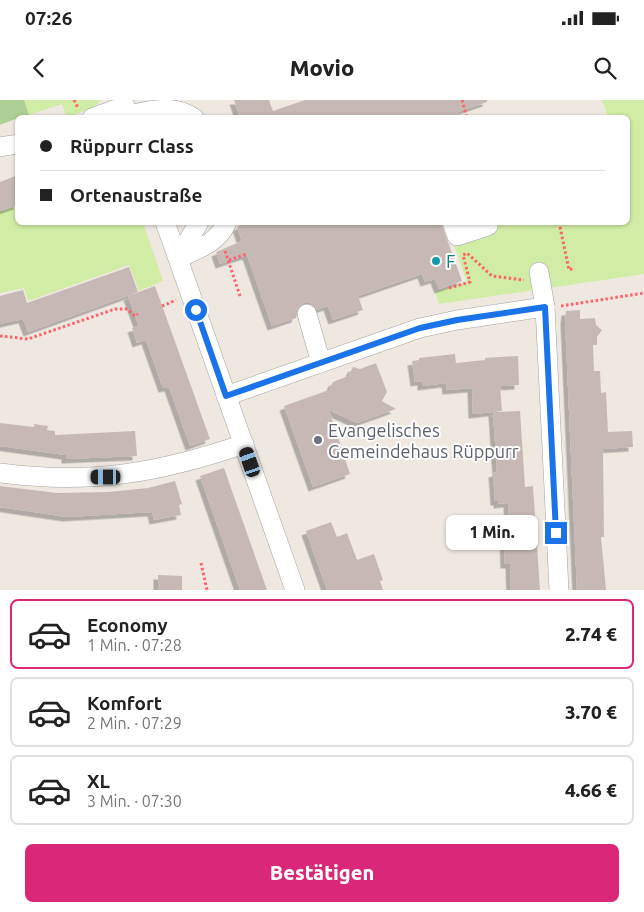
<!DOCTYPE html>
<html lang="de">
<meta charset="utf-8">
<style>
:root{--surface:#fff;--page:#f6f6f6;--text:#222;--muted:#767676;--line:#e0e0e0;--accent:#db2777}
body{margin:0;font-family:Ubuntu,sans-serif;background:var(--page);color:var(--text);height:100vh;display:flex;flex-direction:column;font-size:19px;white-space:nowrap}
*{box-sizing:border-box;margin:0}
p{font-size:16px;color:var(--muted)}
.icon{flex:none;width:28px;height:28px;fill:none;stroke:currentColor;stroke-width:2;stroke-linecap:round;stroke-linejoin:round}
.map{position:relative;height:490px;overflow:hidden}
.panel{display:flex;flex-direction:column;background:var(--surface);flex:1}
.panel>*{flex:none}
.guide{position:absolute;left:15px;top:15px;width:615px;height:110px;border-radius:8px;box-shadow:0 1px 4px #0004;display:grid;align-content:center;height:110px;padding:0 25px;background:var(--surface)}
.end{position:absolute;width:22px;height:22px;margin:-11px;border:6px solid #1a73e8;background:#fff;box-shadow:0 0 0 2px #fff}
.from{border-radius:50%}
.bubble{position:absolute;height:35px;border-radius:8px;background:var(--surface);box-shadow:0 1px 4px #0004;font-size:16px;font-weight:800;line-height:35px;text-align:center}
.car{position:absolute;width:15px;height:30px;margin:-15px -8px;border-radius:6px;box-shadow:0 0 4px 1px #0007;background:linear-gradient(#222 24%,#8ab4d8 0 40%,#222 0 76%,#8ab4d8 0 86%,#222 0)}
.guide b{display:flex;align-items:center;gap:18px;height:48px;font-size:19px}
.guide b+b{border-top:1px solid var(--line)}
.guide i{width:12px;height:12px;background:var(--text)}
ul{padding:9px 0 0;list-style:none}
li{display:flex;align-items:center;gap:15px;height:70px;margin:0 10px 8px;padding:0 15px;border:2px solid var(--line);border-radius:8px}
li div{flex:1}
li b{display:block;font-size:19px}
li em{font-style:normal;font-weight:800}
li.selected{border-color:var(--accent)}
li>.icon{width:45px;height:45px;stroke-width:1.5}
.cta{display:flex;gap:10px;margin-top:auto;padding:10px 25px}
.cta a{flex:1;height:58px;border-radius:8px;background:var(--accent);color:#fff;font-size:20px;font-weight:800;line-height:58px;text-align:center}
.status{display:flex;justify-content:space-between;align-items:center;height:35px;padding:0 25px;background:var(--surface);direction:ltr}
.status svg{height:14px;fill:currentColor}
header{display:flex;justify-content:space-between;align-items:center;height:65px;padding:0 25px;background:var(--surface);font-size:22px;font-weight:800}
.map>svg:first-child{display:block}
</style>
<div class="status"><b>07:26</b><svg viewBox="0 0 49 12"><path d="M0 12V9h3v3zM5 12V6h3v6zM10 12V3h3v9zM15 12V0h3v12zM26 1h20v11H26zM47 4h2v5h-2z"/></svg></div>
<header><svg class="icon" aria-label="back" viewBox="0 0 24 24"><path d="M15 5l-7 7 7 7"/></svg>Movio<svg class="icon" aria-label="search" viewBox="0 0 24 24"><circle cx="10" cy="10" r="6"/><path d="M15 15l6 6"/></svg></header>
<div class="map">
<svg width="644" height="490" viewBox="0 0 644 490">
<defs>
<filter id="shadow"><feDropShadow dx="-4.5" dy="4.5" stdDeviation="0" flood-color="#0004"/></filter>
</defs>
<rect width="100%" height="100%" fill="#efe8e1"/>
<g fill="#d1eca4">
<path d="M 24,0 L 101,0 L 93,8 L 67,17 L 62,4 L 29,15 Z"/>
<path d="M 602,0 L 644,0 L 644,174 L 439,204 L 435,192 L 467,182 L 446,123 L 459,129 L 479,122 L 628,122 L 628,18 L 608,17 Z"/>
<path d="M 17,106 L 18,122 L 143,123 L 163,181 L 139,191 L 129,165 L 28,201 L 24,188 L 0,193 L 0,112 Z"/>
</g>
<path fill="#aed094" d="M 0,0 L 24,0 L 29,15 L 18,18 L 0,25 Z"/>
<g fill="#c6b9b5" filter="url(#shadow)">
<path d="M 234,0 L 269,0 L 273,11 L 305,0 L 487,0 L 487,2 L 458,12 L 460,18 L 240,18 Z"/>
<path d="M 18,75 L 18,105 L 0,111 L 0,82 Z"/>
<path d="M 246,122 L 441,122 L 462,181 L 439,189 L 435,179 L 425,182 L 422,174 L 358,196 L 363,210 L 333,220 L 328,206 L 317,210 L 310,203 L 304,203 L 299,207 L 296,218 L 272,226 L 247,155 L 220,164 L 216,152 L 242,141 L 237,127 Z"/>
<path d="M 129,167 L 138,192 L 28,232 L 23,219 L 0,224 L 0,196 L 23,190 L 27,203 Z"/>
<path d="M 155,186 L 210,339 L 190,346 L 169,287 L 163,288 L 146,240 L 137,243 L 132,228 L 139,226 L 128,196 Z"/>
<path d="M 580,210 L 580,219 L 595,218 L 596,225 L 602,230 L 597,237 L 597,245 L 593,245 L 594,271 L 600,271 L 601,293 L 606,292 L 608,332 L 632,331 L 633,347 L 603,349 L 604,437 L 601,437 L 606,490 L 577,490 L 565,220 L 566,211 Z"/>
<path d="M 455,254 L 456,263 L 485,260 L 485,258 L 518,256 L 519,285 L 500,286 L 502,311 L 473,314 L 472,288 L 447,290 L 446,283 L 422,286 L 422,281 L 415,282 L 412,261 L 419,260 L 419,258 Z"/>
<path d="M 376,263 L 387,292 L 382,301 L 396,309 L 357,323 L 329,310 L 350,374 L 313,387 L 284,306 L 329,290 L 333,282 L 348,276 L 353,267 L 360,269 Z"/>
<path d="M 520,311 L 525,387 L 533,386 L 540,490 L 511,490 L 510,464 L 505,464 L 504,437 L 510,436 L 508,403 L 498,404 L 498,401 L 495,401 L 493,373 L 497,372 L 493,312 Z"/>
<path d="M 0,323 L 34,327 L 34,324 L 48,326 L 47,330 L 55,331 L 55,335 L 135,331 L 137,356 L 66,359 L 66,355 L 0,346 Z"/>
<path d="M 224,368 L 237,405 L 267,490 L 240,490 L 200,376 Z"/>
<path d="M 175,381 L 182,404 L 179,405 L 181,415 L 154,420 L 152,412 L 67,417 L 0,407 L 0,386 L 57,393 L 108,392 L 148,388 Z"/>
<path d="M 331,422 L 337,437 L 347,433 L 357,460 L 374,454 L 383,480 L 380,481 L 383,490 L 327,490 L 306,431 Z"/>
<path d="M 158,475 L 182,476 L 182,490 L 158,490 Z"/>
</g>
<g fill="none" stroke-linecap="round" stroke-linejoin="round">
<g stroke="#a3a3a3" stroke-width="20">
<g id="minor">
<path d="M 128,15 C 150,11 173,3 194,18"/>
<path d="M 92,18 L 125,6"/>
<path d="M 0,47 L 18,44"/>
<path d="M 165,122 L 295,490"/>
<path d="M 452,122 L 457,136 L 488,126"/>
<path d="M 178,158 C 198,149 217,144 227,122"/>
<path d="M 178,158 L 199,122"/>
<path d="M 539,172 L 545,207 L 559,490"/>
<path d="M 307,214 L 321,263"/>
<path d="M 226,296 L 420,228 L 457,220 L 545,207"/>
<path d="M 0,373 C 90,385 159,373 244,344"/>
</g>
</g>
<g stroke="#ff6268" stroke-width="3" stroke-dasharray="2.5 2.5" stroke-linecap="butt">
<path d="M 74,0 L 78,8"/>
<path d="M 462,0 L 467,18"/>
<path d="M 484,18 L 487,18"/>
<path d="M 532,122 L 532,126"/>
<path d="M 559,122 L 569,170 L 574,168"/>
<path d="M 225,151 L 240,196"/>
<path d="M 229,160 L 247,154"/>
<path d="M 449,188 L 470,182 L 463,155 L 467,153 L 492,176 L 524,180"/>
<path d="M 162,206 L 176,200"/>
<path d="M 561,206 L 644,193"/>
<path d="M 0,236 L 28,239 L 115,209 L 127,209 L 135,216 L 138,214"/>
<path d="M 201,463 L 207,490"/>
</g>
<use href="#minor" stroke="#fff" stroke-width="19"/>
</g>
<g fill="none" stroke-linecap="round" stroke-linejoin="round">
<path stroke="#1a73e8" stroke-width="6" d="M 196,210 L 226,296 L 420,228 L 457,220 L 545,207 L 556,433"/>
</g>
<circle fill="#0f9aa8" stroke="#fff" stroke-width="2" cx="436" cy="161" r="5"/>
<circle fill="#6b7280" stroke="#fff" stroke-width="2" cx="318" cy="340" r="5"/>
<g text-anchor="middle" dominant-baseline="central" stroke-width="4" stroke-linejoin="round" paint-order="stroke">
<g font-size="18" fill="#0d838f" stroke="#fff" text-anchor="start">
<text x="446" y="161">F</text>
</g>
<g font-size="18" fill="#5b616d" stroke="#fff" text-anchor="start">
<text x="328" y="330">Evangelisches<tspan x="328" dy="21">Gemeindehaus Rüppurr</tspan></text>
</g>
</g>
</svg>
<i class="end from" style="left:196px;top:210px"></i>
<i class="end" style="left:556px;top:433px"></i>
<div class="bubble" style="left:446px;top:415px;width:92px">1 Min.</div>
<i class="car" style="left:250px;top:362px;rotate:341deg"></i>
<i class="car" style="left:106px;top:377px;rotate:270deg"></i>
<div class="guide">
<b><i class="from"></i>Rüppurr Class</b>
<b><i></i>Ortenaustraße</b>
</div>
</div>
<section class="panel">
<ul>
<li class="selected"><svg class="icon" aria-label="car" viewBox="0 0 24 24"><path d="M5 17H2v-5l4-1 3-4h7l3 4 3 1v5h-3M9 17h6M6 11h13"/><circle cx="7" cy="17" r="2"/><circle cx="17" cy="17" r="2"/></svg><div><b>Economy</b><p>1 Min. · 07:28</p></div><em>2.74 €</em></li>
<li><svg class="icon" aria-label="car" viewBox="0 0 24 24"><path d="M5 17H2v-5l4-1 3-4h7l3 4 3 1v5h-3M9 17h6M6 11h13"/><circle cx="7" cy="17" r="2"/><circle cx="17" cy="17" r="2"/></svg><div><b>Komfort</b><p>2 Min. · 07:29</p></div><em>3.70 €</em></li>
<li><svg class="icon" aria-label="car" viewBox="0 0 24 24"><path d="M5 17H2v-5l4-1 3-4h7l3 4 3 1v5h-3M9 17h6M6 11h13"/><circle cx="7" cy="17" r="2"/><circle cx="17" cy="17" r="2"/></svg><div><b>XL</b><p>3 Min. · 07:30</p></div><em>4.66 €</em></li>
</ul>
<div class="cta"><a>Bestätigen</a></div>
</section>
